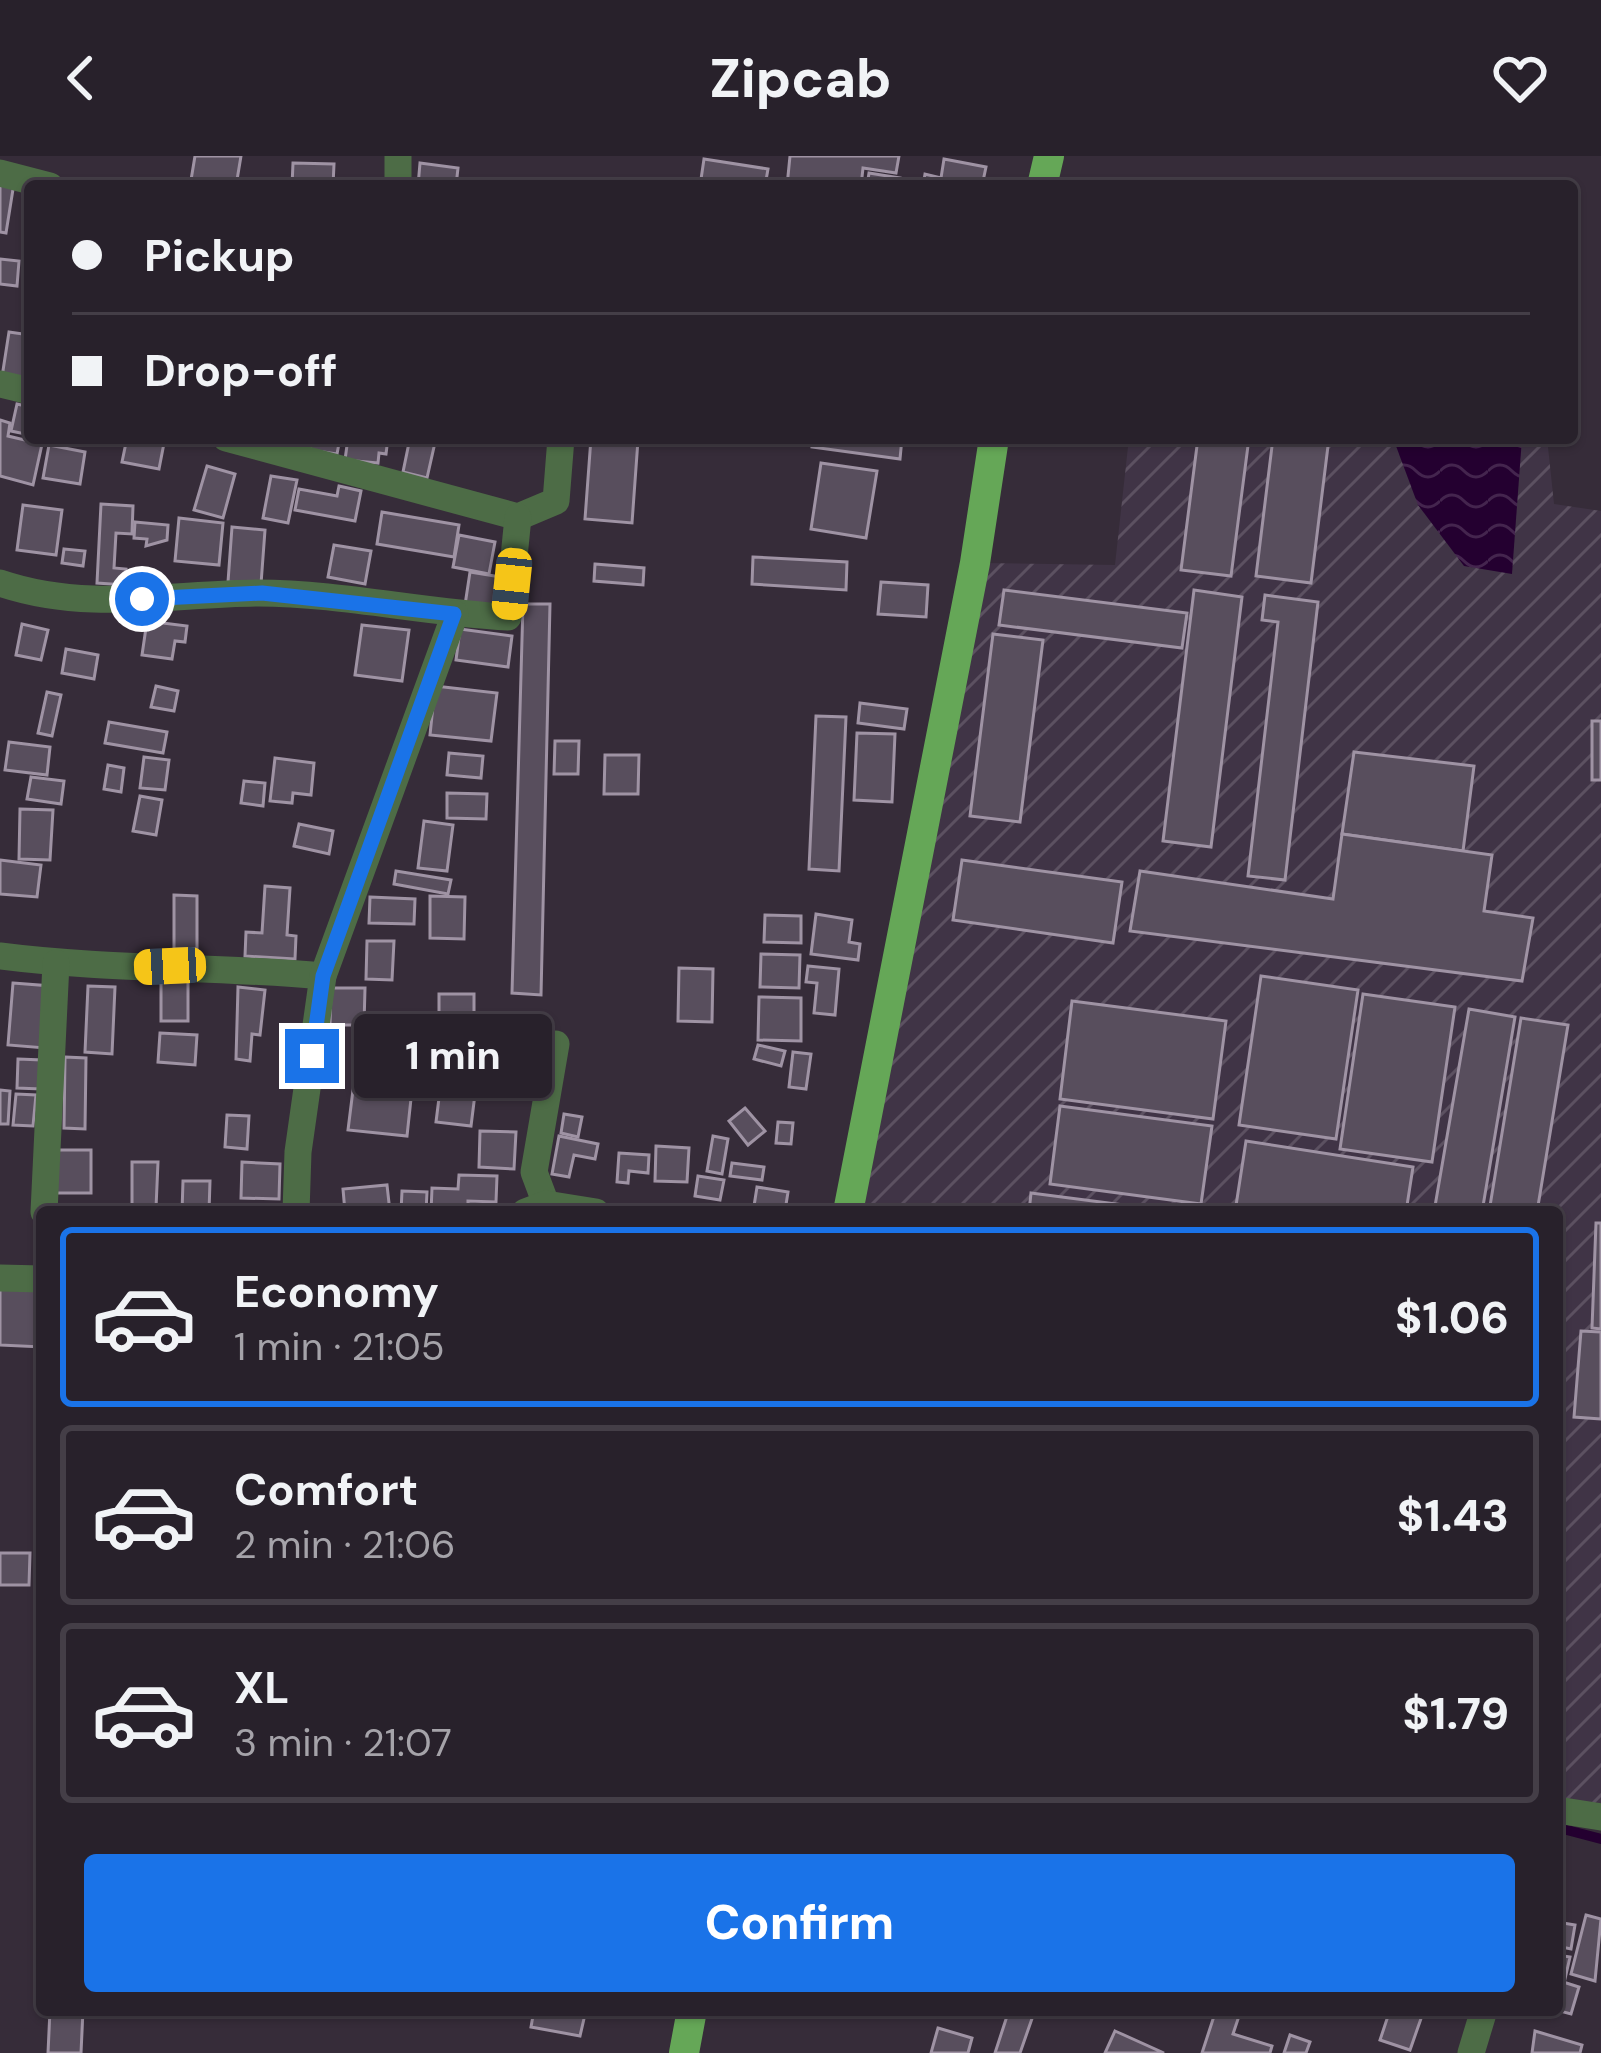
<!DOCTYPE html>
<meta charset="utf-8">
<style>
:root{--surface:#28212b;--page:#302933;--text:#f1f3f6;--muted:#a5a3a9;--line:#443e47;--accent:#1a73e8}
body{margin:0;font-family:"DM Sans",sans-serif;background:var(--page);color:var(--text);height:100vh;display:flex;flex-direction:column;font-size:45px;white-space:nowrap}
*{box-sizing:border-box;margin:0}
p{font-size:39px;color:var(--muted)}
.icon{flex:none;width:66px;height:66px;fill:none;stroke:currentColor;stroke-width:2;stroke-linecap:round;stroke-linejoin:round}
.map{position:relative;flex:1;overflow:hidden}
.side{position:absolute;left:36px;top:1050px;width:1527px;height:810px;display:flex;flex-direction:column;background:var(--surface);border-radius:12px;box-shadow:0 3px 9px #0004,0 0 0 3px var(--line)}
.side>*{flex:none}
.banner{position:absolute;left:24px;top:24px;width:1554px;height:264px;border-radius:12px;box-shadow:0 3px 9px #0004,0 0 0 3px var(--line);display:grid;align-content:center;height:264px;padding:0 48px;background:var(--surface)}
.end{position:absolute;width:54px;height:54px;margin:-27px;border:15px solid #1a73e8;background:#fff;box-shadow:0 0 0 6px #fff}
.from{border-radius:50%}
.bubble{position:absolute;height:84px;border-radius:12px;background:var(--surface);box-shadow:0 3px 9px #0004,0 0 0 3px var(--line);font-size:39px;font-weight:800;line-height:84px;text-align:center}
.car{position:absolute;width:36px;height:72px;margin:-36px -18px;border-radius:15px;box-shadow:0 0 9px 3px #0007;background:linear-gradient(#f5c518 24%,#345 0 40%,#f5c518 0 76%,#345 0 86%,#f5c518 0)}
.banner b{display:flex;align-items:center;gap:42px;height:114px;font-size:45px}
.banner b+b{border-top:3px solid var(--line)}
.banner i{width:30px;height:30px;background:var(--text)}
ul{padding:21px 0 0;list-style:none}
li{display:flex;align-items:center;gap:36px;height:180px;margin:0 24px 18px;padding:0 24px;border:6px solid var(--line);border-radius:12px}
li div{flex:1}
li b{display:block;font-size:45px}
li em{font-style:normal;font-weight:800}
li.current{border-color:var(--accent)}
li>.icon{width:108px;height:108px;stroke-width:1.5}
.action{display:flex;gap:24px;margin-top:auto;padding:24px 48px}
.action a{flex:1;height:138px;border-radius:12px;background:var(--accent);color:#fff;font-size:48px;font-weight:800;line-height:138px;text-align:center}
header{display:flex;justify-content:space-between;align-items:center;height:156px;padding:0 48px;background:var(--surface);font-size:54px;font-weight:800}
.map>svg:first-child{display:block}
</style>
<header><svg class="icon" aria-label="back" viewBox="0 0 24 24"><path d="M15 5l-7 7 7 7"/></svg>Zipcab<svg class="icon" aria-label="heart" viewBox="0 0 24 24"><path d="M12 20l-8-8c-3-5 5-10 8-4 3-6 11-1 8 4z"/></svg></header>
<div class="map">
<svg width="1601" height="1897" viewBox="0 0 1601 1897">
<defs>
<pattern id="industrial-furrows" width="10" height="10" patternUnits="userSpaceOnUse" patternTransform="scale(3)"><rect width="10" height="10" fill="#403446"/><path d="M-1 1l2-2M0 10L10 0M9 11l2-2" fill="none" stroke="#5c5161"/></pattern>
<pattern id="water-waves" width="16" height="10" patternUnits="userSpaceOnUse" patternTransform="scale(3)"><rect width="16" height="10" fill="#240030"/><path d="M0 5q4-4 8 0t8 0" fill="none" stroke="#44254e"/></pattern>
</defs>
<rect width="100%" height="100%" fill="#362c39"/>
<path fill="url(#industrial-furrows)" d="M 1129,282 L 1547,282 L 1554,348 L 1601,355 L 1601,1661 L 1557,1654 L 1557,1056 L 848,1056 L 975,407 L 1115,409 Z"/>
<path fill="url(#water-waves)" d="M 1393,282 L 1522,282 L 1512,418 L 1464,410 L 1418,349 Z"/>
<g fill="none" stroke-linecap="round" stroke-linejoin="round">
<path stroke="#240030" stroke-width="10" d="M 1563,1673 L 1601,1683"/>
</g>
<g fill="#584e5d" stroke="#9f93a4" stroke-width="3">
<path d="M 195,0 L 241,0 L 236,30 L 190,30 Z"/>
<path d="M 790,0 L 899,0 L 896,17 L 863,12 L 861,30 L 787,30 Z"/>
<path d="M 704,3 L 768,13 L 765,30 L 700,30 Z"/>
<path d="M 944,3 L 986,11 L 982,30 L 923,30 L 925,18 L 941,22 Z"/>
<path d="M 293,7 L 334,8 L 333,30 L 292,30 Z"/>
<path d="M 420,7 L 458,12 L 456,30 L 418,30 Z"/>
<path d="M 869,17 L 900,22 L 898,30 L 867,30 Z"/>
<path d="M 0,25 L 14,27 L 6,77 L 0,76 Z"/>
<path d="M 0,103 L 19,105 L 17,130 L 0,128 Z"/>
<path d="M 9,176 L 30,179 L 30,225 L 2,221 Z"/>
<path d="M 17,248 L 30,251 L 30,279 L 11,275 Z"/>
<path d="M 0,264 L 10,267 L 8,280 L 42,288 L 33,329 L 0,320 Z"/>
<path d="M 127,282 L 165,282 L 159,313 L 122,306 Z"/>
<path d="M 311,282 L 340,282 L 337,298 L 310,294 Z"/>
<path d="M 348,282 L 388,282 L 386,298 L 379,297 L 378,307 L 345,304 Z"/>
<path d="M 410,282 L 436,282 L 427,322 L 403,316 Z"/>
<path d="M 591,282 L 638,284 L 632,367 L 585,363 Z"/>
<path d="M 813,282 L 902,282 L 900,303 L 812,291 Z"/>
<path d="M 1198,282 L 1249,282 L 1231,420 L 1181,414 Z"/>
<path d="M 1273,282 L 1329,282 L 1311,427 L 1256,420 Z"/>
<path d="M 49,289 L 85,296 L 80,328 L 43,322 Z"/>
<path d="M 821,307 L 877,315 L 866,382 L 811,373 Z"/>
<path d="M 207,310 L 235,318 L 223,362 L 194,354 Z"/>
<path d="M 271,320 L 297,324 L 288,367 L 263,362 Z"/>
<path d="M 339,330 L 361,335 L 355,365 L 295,354 L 299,333 L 337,340 Z"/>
<path d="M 101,348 L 133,350 L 132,378 L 116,377 L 114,412 L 126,413 L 125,429 L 97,427 Z"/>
<path d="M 23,349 L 62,354 L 56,399 L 17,394 Z"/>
<path d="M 382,356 L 459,369 L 454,401 L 377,388 Z"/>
<path d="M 179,362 L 223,367 L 219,409 L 175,405 Z"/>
<path d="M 135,366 L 168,369 L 167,384 L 146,390 L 147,383 L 134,382 Z"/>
<path d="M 232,371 L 265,374 L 261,428 L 228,426 Z"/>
<path d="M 459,379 L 495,386 L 489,418 L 453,411 Z"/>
<path d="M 334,389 L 371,395 L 365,428 L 328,421 Z"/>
<path d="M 64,393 L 85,395 L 83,410 L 62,407 Z"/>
<path d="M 753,401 L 847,406 L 846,434 L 752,428 Z"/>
<path d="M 595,408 L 644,412 L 643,429 L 594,425 Z"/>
<path d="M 470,416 L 507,422 L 501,455 L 465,449 Z"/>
<path d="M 881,426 L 928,429 L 926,461 L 878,458 Z"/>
<path d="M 1004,434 L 1187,457 L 1182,492 L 999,469 Z"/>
<path d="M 1194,434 L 1242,441 L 1211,691 L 1163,685 Z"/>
<path d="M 1265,439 L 1318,446 L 1285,724 L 1248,720 L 1278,466 L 1262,464 Z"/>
<path d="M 523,448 L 550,448 L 541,839 L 512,837 Z"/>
<path d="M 147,465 L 187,470 L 185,486 L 175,485 L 172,503 L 142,499 Z"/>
<path d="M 22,468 L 48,474 L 41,504 L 16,499 Z"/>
<path d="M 362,469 L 409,474 L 402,525 L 355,519 Z"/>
<path d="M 460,473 L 512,480 L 508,511 L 456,504 Z"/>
<path d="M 993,478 L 1043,484 L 1020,666 L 970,660 Z"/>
<path d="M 66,493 L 98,499 L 94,523 L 62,517 Z"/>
<path d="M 156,530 L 178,535 L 174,555 L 151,551 Z"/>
<path d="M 435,530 L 497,537 L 491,585 L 430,579 Z"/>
<path d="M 47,536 L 61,539 L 52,580 L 38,577 Z"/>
<path d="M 860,547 L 907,553 L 904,573 L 858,567 Z"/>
<path d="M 816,560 L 846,561 L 839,715 L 809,713 Z"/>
<rect x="1592" y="565" width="9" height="59"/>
<path d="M 109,566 L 167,576 L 163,597 L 105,587 Z"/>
<path d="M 857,577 L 895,578 L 892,646 L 854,644 Z"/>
<path d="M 555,585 L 579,585 L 578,618 L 554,618 Z"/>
<path d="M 9,586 L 50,591 L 47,619 L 5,614 Z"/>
<path d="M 1354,596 L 1474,610 L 1463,695 L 1342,678 Z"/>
<path d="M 449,597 L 483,600 L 481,622 L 447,619 Z"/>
<path d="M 605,599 L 639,599 L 638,638 L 604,638 Z"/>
<path d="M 144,601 L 169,604 L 165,634 L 140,632 Z"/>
<path d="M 275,602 L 314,607 L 311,639 L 293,637 L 292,647 L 270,645 Z"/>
<path d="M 108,609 L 124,612 L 121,636 L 104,633 Z"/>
<path d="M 31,621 L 64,625 L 61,648 L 27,643 Z"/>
<path d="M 244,625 L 265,627 L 263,650 L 241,647 Z"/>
<path d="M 447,637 L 487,638 L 486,663 L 447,662 Z"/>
<path d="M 140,640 L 162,644 L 156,679 L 133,675 Z"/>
<path d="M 20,653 L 53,654 L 50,704 L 19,703 Z"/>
<path d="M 424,665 L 453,669 L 447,715 L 418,712 Z"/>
<path d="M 299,668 L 333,675 L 329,698 L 294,690 Z"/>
<path d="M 1342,678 L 1492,699 L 1484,755 L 1533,762 L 1522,825 L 1130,775 L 1140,715 L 1333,743 Z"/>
<path d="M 0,704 L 41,709 L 37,741 L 0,738 Z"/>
<path d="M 962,704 L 1122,726 L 1113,787 L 953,764 Z"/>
<path d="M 396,715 L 451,724 L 448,738 L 394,728 Z"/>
<path d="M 265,730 L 290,732 L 287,779 L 296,780 L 295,803 L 245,800 L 246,776 L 262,777 Z"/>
<path d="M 174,739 L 197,740 L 197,793 L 174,793 Z"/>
<path d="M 430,740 L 465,741 L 464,783 L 430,782 Z"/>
<path d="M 370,741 L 415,743 L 414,768 L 369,767 Z"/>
<path d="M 816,758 L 852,764 L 849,786 L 860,788 L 858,804 L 811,798 Z"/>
<path d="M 765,759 L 801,760 L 801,787 L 764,786 Z"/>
<path d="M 367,785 L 394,785 L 392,824 L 366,823 Z"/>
<path d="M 761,798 L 800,799 L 799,832 L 760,831 Z"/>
<path d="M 808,810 L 839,813 L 835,859 L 814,857 L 817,827 L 806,826 Z"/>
<path d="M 679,812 L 713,813 L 712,866 L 678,865 Z"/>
<path d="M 1261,820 L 1358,834 L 1336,983 L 1239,969 Z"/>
<rect x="161" y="825" width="27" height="40"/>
<path d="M 13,827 L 51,830 L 45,892 L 8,889 Z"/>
<path d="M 88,830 L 115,831 L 112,898 L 85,896 Z"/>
<path d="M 238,831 L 265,834 L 260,879 L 252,878 L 250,905 L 236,903 Z"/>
<path d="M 331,832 L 365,832 L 364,869 L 330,869 Z"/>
<rect x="439" y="838" width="35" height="40"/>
<path d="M 1363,838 L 1455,851 L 1432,1006 L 1340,993 Z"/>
<path d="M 759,841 L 801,842 L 801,885 L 758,884 Z"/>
<path d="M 1072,845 L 1226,865 L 1213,963 L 1060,943 Z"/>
<path d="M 1469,853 L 1515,861 L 1482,1056 L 1434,1056 Z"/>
<path d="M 1521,862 L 1568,869 L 1537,1056 L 1489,1056 Z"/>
<path d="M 160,877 L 197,879 L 195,909 L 158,906 Z"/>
<path d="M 758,889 L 785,895 L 781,910 L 754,903 Z"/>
<path d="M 793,896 L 811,898 L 806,933 L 789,931 Z"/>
<path d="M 65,901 L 86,902 L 85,973 L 64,972 Z"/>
<path d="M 18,903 L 42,904 L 41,933 L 17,932 Z"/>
<path d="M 355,918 L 413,924 L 407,980 L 348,974 Z"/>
<path d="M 442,918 L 477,922 L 471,970 L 436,966 Z"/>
<path d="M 0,934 L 10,935 L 8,968 L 0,968 Z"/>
<path d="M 16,938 L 36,939 L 33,970 L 13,969 Z"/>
<path d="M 1060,950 L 1212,970 L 1201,1048 L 1050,1028 Z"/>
<path d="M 745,952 L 765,975 L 748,989 L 729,965 Z"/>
<path d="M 564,958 L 582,961 L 578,981 L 561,977 Z"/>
<path d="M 227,959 L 249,960 L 247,993 L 225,991 Z"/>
<path d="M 778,966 L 793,967 L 791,988 L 776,987 Z"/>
<path d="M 480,975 L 516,976 L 514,1013 L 479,1011 Z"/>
<path d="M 559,980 L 598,988 L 595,1003 L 574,999 L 569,1021 L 552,1018 Z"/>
<path d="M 713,980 L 728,983 L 722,1018 L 707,1015 Z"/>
<path d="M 1246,985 L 1413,1011 L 1406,1056 L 1235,1056 Z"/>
<path d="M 656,990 L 689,992 L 687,1026 L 655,1025 Z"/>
<rect x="53" y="994" width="38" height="43"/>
<path d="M 619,997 L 649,999 L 648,1017 L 629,1015 L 628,1027 L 617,1026 Z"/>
<path d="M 132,1006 L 158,1006 L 156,1052 L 132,1051 Z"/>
<path d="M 242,1006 L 280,1008 L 279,1043 L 241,1042 Z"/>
<path d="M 732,1007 L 764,1011 L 762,1024 L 730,1020 Z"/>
<path d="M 459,1019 L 497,1020 L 496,1046 L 468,1045 L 468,1056 L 431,1056 L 432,1032 L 458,1033 Z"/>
<path d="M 698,1020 L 724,1024 L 720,1044 L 695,1040 Z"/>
<path d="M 183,1025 L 210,1025 L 209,1056 L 182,1056 Z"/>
<path d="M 387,1029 L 390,1056 L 345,1056 L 343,1033 Z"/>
<path d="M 757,1031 L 788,1036 L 785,1055 L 754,1050 Z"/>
<path d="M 402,1035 L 427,1036 L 426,1056 L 401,1056 Z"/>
<path d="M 1031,1037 L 1178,1056 L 1029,1056 Z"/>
<path d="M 1596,1067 L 1601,1067 L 1601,1173 L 1592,1172 Z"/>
<path d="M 0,1130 L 42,1132 L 42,1191 L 0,1189 Z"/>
<path d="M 1581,1175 L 1601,1176 L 1601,1263 L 1574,1261 Z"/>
<path d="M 0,1397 L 30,1397 L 29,1429 L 0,1429 Z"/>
<path d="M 1586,1759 L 1601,1763 L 1595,1825 L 1571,1818 Z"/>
<path d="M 1557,1766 L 1575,1769 L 1571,1793 L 1557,1790 Z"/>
<path d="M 1557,1799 L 1570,1801 L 1565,1823 L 1557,1821 Z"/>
<path d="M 1560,1825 L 1579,1831 L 1571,1858 L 1556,1854 Z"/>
<path d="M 50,1854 L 83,1854 L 81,1897 L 48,1897 Z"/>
<path d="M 534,1854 L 586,1854 L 580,1880 L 531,1871 Z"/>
<path d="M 1009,1854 L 1035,1854 L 1020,1897 L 995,1897 Z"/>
<path d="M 1216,1854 L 1239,1860 L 1233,1878 L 1272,1890 L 1270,1897 L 1202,1897 Z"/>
<path d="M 1390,1854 L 1424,1854 L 1410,1894 L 1380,1884 Z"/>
<path d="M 938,1872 L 972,1882 L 968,1897 L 931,1897 Z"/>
<path d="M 1115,1875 L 1164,1897 L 1105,1897 Z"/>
<path d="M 1535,1875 L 1582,1889 L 1580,1897 L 1532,1897 Z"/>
<path d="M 1290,1879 L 1310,1886 L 1306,1897 L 1284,1897 Z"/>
</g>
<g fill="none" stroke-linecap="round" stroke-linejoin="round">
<g stroke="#4d6c46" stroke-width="27">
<path d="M 398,0 L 398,30"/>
<path d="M 0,17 L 50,30"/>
<path d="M 0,228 L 30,235"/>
<path d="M 226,282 L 518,361 L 556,345 L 561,282"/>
<path d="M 0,427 C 85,456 170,438 258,437 C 341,437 425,457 508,461 L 518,361"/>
<path d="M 0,800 C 108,814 215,810 323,820"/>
<path d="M 546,1048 L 534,1016 L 556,888"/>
<path d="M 44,1056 L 56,807"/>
<path d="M 296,1056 L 298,996 L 323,820 L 455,458"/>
<path d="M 525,1056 L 546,1048 L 596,1056"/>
<path d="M 0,1122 L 42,1123"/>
<path d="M 1557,1654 L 1601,1661"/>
<path d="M 1471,1897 L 1484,1854"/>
</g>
<g stroke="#65a757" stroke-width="30">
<path d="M 1042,30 L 1049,0"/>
<path d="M 848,1056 L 975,407 L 994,282"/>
<path d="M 684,1897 L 692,1854"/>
</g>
</g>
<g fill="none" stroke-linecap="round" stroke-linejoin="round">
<path stroke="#1a73e8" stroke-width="15" d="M 142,443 L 262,437 L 454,458 L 323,820 L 312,900"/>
</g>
</svg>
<i class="end from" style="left:142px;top:443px"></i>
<i class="end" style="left:312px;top:900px"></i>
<div class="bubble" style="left:354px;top:858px;width:198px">1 min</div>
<i class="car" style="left:512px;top:428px;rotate:186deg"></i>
<i class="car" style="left:170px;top:810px;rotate:267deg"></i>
<div class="banner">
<b><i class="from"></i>Pickup</b>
<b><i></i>Drop-off</b>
</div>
<section class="side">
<ul>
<li class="current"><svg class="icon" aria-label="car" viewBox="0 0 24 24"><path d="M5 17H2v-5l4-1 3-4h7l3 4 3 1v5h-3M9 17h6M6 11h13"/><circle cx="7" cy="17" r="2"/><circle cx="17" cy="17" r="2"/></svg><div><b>Economy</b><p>1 min · 21:05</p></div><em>$1.06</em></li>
<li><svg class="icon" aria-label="car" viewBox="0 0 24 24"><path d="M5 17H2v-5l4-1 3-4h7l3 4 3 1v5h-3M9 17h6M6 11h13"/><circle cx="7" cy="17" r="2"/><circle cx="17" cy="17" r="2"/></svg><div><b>Comfort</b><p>2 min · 21:06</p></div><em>$1.43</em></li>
<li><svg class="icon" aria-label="car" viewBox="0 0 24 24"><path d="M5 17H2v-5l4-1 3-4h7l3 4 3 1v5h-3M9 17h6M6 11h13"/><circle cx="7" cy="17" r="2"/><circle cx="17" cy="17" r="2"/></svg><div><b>XL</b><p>3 min · 21:07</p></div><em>$1.79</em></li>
</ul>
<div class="action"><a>Confirm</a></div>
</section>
</div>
